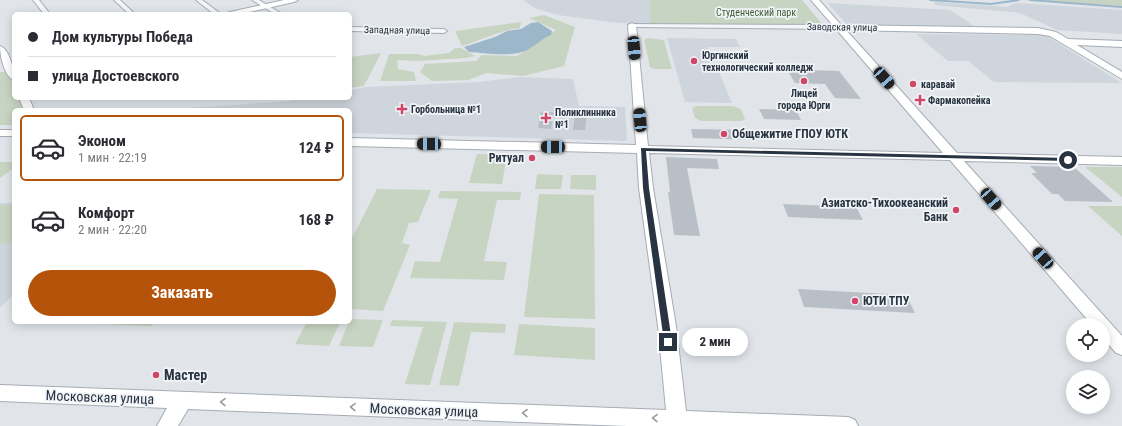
<!DOCTYPE html>
<html lang="ru">
<meta charset="utf-8">
<style>
:root{--surface:#fff;--page:#f7f7f7;--text:#2b2b33;--muted:#7c7c81;--line:#e1e1e2;--accent:#b45309}
body{margin:0;font-family:"Roboto Condensed",sans-serif;background:var(--page);color:var(--text);height:100vh;display:flex;flex-direction:column;font-size:15px;white-space:nowrap}
*{box-sizing:border-box;margin:0}
p{font-size:13px;color:var(--muted)}
.icon{flex:none;width:22px;height:22px;fill:none;stroke:currentColor;stroke-width:2;stroke-linecap:round;stroke-linejoin:round}
.map{position:relative;flex:1;overflow:hidden}
.panel{position:absolute;left:12px;top:108px;width:340px;height:216px;display:flex;flex-direction:column;background:var(--surface);border-radius:6px;box-shadow:0 2px 10px #0003}
.panel>*{flex:none}
.hud{position:absolute;left:12px;top:12px;width:340px;height:88px;border-radius:6px;box-shadow:0 2px 10px #0003;display:grid;align-content:center;height:88px;padding:0 16px;background:var(--surface)}
.tools{position:absolute;left:1066px;top:318px;display:grid;gap:8px}
.tools a{display:grid;place-items:center;width:44px;height:44px;border-radius:50%;background:var(--surface);box-shadow:0 2px 10px #0003;font-size:20px}
.end{position:absolute;width:18px;height:18px;margin:-9px;border:5px solid #293442;background:#fff;box-shadow:0 0 0 2px #fff}
.from{border-radius:50%}
.bubble{position:absolute;height:28px;border-radius:14px;background:var(--surface);box-shadow:0 2px 10px #0003;font-size:13px;font-weight:700;line-height:28px;text-align:center}
.car{position:absolute;width:12px;height:24px;margin:-12px -6px;border-radius:5px;box-shadow:0 0 3px 1px #0007;background:linear-gradient(#222 24%,#8ab4d8 0 40%,#222 0 76%,#8ab4d8 0 86%,#222 0)}
.hud b{display:flex;align-items:center;gap:14px;height:38px;font-size:15px}
.hud b+b{border-top:1px solid var(--line)}
.hud i{width:10px;height:10px;background:var(--text)}
ul{padding:7px 0 0;list-style:none}
li{display:flex;align-items:center;gap:12px;height:66px;margin:0 8px 6px;padding:0 8px;border:2px solid transparent;border-radius:6px}
li div{flex:1}
li b{display:block;font-size:15px}
li em{font-style:normal;font-weight:700}
li.selected{border-color:var(--accent)}
li>.icon{width:36px;height:36px;stroke-width:1.5}
.button{display:flex;gap:8px;margin-top:auto;padding:8px 16px}
.button a{flex:1;height:46px;border-radius:24px;background:var(--accent);color:#fff;font-size:16px;font-weight:700;line-height:46px;text-align:center}
.map>svg:first-child{display:block}
</style>
<div class="map">
<svg width="1122" height="426" viewBox="0 0 1122 426">
<rect width="100%" height="100%" fill="#e1e5ea"/>
<g fill="#cfd5dc">
<path d="M 528,0 L 650,0 L 650,23 L 634,24 L 610,22 L 558,15 L 537,9 L 523,1 Z"/>
<path d="M 934,2 L 1008,7 L 1015,3 L 1122,10 L 1122,34 L 1057,30 L 1020,13 L 935,5 Z"/>
<path d="M 828,3 L 950,10 L 974,26 L 847,25 Z"/>
<path d="M 916,34 L 1045,35 L 1122,83 L 994,82 L 968,61 L 948,61 Z"/>
<path d="M 667,38 L 736,39 L 740,47 L 708,47 L 732,103 L 685,102 Z"/>
<path d="M 519,77 L 573,79 L 579,106 L 625,107 L 627,141 L 350,133 L 350,110 L 159,110 L 291,101 L 305,98 L 350,98 L 350,90 L 366,87 L 479,82 Z"/>
<path d="M 0,203 L 14,203 L 14,295 L 0,307 Z"/>
</g>
<g fill="#c8d4c2">
<path d="M 650,0 L 802,0 L 824,26 L 650,23 Z"/>
<path d="M 1025,0 L 1122,0 L 1122,6 Z"/>
<path d="M 544,15 L 575,27 L 564,66 L 523,76 L 487,73 L 468,80 L 432,81 L 420,72 L 425,64 L 476,61 L 482,55 L 517,56 L 556,30 L 529,18 Z"/>
<path d="M 521,22 L 520,28 C 500,30 481,40 462,46 L 455,31 Z"/>
<path d="M 647,38 L 664,40 L 672,69 L 654,69 L 650,67 L 644,40 Z"/>
<path d="M 455,48 L 461,48 L 475,56 L 466,58 L 416,61 L 397,60 L 398,69 L 414,72 L 416,81 L 380,81 L 389,54 L 418,54 L 424,56 L 449,53 Z"/>
<path d="M 381,53 L 364,86 L 350,88 L 350,57 Z"/>
<path d="M 0,72 L 8,72 C 15,80 14,88 14,98 L 22,98 L 29,110 L 14,110 L 14,125 L 0,125 Z"/>
<path d="M 696,106 L 733,106 L 741,109 L 745,119 L 742,121 L 701,121 L 695,118 L 692,108 Z"/>
<path d="M 477,154 L 507,155 L 502,184 L 469,183 Z"/>
<path d="M 0,162 L 14,162 L 14,168 L 0,178 Z"/>
<path d="M 1085,167 L 1122,167 L 1122,197 Z"/>
<path d="M 537,174 L 563,175 L 561,189 L 535,189 Z"/>
<path d="M 571,175 L 596,175 L 596,190 L 570,189 Z"/>
<path d="M 377,189 L 431,190 L 418,222 L 409,223 L 402,243 L 410,245 L 383,311 L 350,309 L 350,242 Z"/>
<path d="M 440,191 L 521,192 L 520,200 L 497,200 L 484,261 L 507,262 L 504,280 L 410,278 L 415,261 L 440,262 L 458,199 L 438,198 Z"/>
<path d="M 539,194 L 594,195 L 595,319 L 524,317 Z"/>
<path d="M 0,205 L 14,205 L 14,244 L 0,243 Z"/>
<path d="M 1088,206 L 1122,206 L 1122,236 Z"/>
<path d="M 350,319 L 383,320 L 373,347 L 339,346 Z"/>
<path d="M 392,320 L 447,322 L 430,385 L 405,384 L 423,327 L 390,326 Z"/>
<path d="M 51,322 L 154,322 L 151,326 Z"/>
<path d="M 307,322 L 340,322 L 329,346 L 295,344 Z"/>
<path d="M 454,322 L 506,324 L 505,333 L 471,332 L 459,386 L 439,385 Z"/>
<path d="M 519,324 L 595,328 L 595,360 L 514,355 Z"/>
</g>
<path fill="#9cb6ca" d="M 538,22 L 552,31 L 551,35 C 542,38 536,46 525,51 C 511,57 484,53 469,52 L 464,47 L 495,37 L 507,31 L 521,29 L 531,23 Z"/>
<g fill="none" stroke-linecap="round" stroke-linejoin="round">
<g stroke="#9cb6ca" stroke-width="2">
<path d="M 930,0 L 991,4 L 1019,0"/>
<path d="M 1030,0 L 1122,7"/>
</g>
</g>
<g fill="#b8bfc7">
<path d="M 785,66 L 804,66 L 807,70 L 839,71 L 861,99 L 835,98 L 825,84 L 795,83 Z"/>
<path d="M 759,109 L 796,110 L 801,120 L 764,119 Z"/>
<path d="M 541,112 L 554,112 L 551,129 L 538,128 Z"/>
<path d="M 575,113 L 587,113 L 585,130 L 573,130 Z"/>
<path d="M 691,129 L 754,130 L 758,140 L 693,138 Z"/>
<path d="M 666,157 L 717,159 L 719,169 L 687,168 L 700,236 L 674,235 L 668,192 L 670,192 Z"/>
<path d="M 1030,166 L 1074,167 L 1113,202 L 1065,201 L 1058,194 L 1052,194 L 1031,173 L 1037,173 Z"/>
<path d="M 783,204 L 856,207 L 863,220 L 788,217 Z"/>
<path d="M 798,289 L 906,295 L 915,313 L 804,307 Z"/>
</g>
<g fill="none" stroke-linecap="round" stroke-linejoin="round">
<g stroke="#a6acb4" stroke-width="2">
<g id="street">
<path d="M 33,0 L 39,0 L 50,14 L 44,14 Z"/>
<path d="M 114,0 L 120,0 L 135,14 L 129,14 Z"/>
<path d="M 196,0 L 202,0 L 221,14 L 214,14 Z"/>
<path d="M 252,0 L 259,0 L 282,14 L 275,14 Z"/>
<path d="M 630,24 L 838,25 L 841,27 L 838,29 L 632,27 L 629,25 Z"/>
<path d="M 350,27 L 444,29 L 447,31 L 444,33 L 350,31 Z"/>
</g>
</g>
<g stroke="#a6acb4" stroke-width="2">
<g id="secondary">
<path d="M 284,0 L 298,0 L 294,2 L 241,14 L 226,14 L 230,12 Z"/>
<path d="M 811,0 L 819,0 L 841,25 L 1038,28 L 1056,32 L 1068,39 L 1122,41 L 1122,47 L 1077,45 L 1122,72 L 1122,79 L 1050,36 L 1038,34 L 846,30 L 957,153 L 1122,157 L 1122,165 L 964,161 L 1122,336 L 1122,355 L 1116,353 L 1103,338 L 1103,325 L 1092,325 L 950,160 L 649,153 L 653,188 L 676,326 L 686,411 L 848,417 L 855,420 L 858,426 L 627,426 L 188,409 L 178,426 L 157,426 L 167,408 L 0,401 L 0,385 L 666,410 L 658,326 L 639,188 L 637,153 L 350,146 L 350,138 L 636,145 L 628,25 L 632,23 L 636,25 L 648,146 L 943,153 Z"/>
<path d="M 0,46 C 10,49 14,71 14,80 C 4,77 0,55 0,46 Z"/>
<path d="M 19,98 L 29,98 L 34,110 L 24,110 Z"/>
<rect x="0" y="130" width="14" height="6"/>
</g>
</g>
<use href="#street" fill="#f4f6f8" fill-rule="evenodd"/>
<use href="#secondary" fill="#fff" fill-rule="evenodd"/>
</g>
<defs><path id="oneway-chevron" d="M-2-3.5L2.5 0L-2 3.5" fill="none" stroke-width="1.6" stroke-linecap="round" stroke-linejoin="round"/></defs>
<g stroke="#949aa0">
<use href="#oneway-chevron" transform="translate(223 402) rotate(-178)"/>
<use href="#oneway-chevron" transform="translate(353 407) rotate(-178)"/>
<use href="#oneway-chevron" transform="translate(525 413) rotate(-178)"/>
<use href="#oneway-chevron" transform="translate(655 418) rotate(-178)"/>
</g>
<path fill="#293442" d="M 641,148 L 1068,158 L 1071,160 L 1068,161 L 646,151 L 649,188 L 672,342 L 668,345 L 664,342 L 643,188 Z"/>
<g fill="#cf4666" stroke="#f1f4f7" stroke-width="1.5">
<circle cx="694" cy="61" r="4"/>
<circle cx="804" cy="81" r="4"/>
<circle cx="913" cy="84" r="4"/>
<path d="M918 94h4v4h4v4h-4v4h-4v-4h-4v-4h4z"/>
<path d="M400 103h4v4h4v4h-4v4h-4v-4h-4v-4h4z"/>
<path d="M544 112h4v4h4v4h-4v4h-4v-4h-4v-4h4z"/>
<circle cx="724" cy="134" r="4"/>
<circle cx="532" cy="158" r="4"/>
<circle cx="956" cy="210" r="4"/>
<circle cx="855" cy="301" r="4"/>
<circle cx="156" cy="375" r="4"/>
</g>
<g text-anchor="middle" dominant-baseline="central" stroke-width="3.5" stroke-linejoin="round" paint-order="stroke">
<g font-size="10" fill="#415d36" stroke="#f1f4f7">
<text x="756" y="12">Студенческий парк</text>
</g>
<g font-size="10" fill="#293442" stroke="#f1f4f7">
<text transform="translate(842 27) rotate(1)">Заводская улица</text>
<text transform="translate(397 30) rotate(1)">Западная улица</text>
</g>
<g font-size="10" font-weight="bold" fill="#293442" stroke="#f1f4f7" text-anchor="start">
<text x="702" y="55">Юргинский<tspan x="702" dy="12">технологический колледж</tspan></text>
<text x="921" y="84">каравай</text>
<text x="804" y="93" text-anchor="middle">Лицей<tspan x="804" dy="12">города Юрги</tspan></text>
<text x="928" y="100">Фармакопейка</text>
<text x="411" y="109">Горбольница №1</text>
<text x="555" y="112">Поликлинника<tspan x="555" dy="12">№1</tspan></text>
</g>
<g font-size="12" font-weight="bold" fill="#293442" stroke="#f1f4f7" text-anchor="start">
<text x="732" y="134">Общежитие ГПОУ ЮТК</text>
<text x="524" y="158" text-anchor="end">Ритуал</text>
<text x="948" y="203" text-anchor="end">Азиатско-Тихоокеанский<tspan x="948" dy="14">Банк</tspan></text>
<text x="863" y="301">ЮТИ ТПУ</text>
</g>
<g font-size="14" font-weight="bold" fill="#293442" stroke="#f1f4f7" text-anchor="start">
<text x="164" y="375">Мастер</text>
</g>
<g font-size="14" fill="#293442" stroke="#f1f4f7">
<text transform="translate(100 397) rotate(2)">Московская улица</text>
<text transform="translate(424 410) rotate(2)">Московская улица</text>
</g>
</g>
</svg>
<div class="tools">
<a><svg class="icon" aria-label="locate" viewBox="0 0 24 24"><circle cx="12" cy="12" r="6"/><path d="M12 2v4M12 18v4M2 12h4M18 12h4"/></svg></a>
<a><svg class="icon" aria-label="layers" viewBox="0 0 24 24"><path d="M12 4l9 5-9 5-9-5zM3 14l9 5 9-5"/></svg></a>
</div>
<i class="end from" style="left:1068px;top:160px"></i>
<i class="end" style="left:668px;top:342px"></i>
<div class="bubble" style="left:682px;top:328px;width:66px">2 мин</div>
<i class="car" style="left:634px;top:48px;rotate:175deg"></i>
<i class="car" style="left:884px;top:78px;rotate:139deg"></i>
<i class="car" style="left:640px;top:120px;rotate:355deg"></i>
<i class="car" style="left:429px;top:144px;rotate:271deg"></i>
<i class="car" style="left:553px;top:147px;rotate:271deg"></i>
<i class="car" style="left:991px;top:199px;rotate:139deg"></i>
<i class="car" style="left:1043px;top:258px;rotate:318deg"></i>
<div class="hud">
<b><i class="from"></i>Дом культуры Победа</b>
<b><i></i>улица Достоевского</b>
</div>
<section class="panel">
<ul>
<li class="selected"><svg class="icon" aria-label="car" viewBox="0 0 24 24"><path d="M5 17H2v-5l4-1 3-4h7l3 4 3 1v5h-3M9 17h6M6 11h13"/><circle cx="7" cy="17" r="2"/><circle cx="17" cy="17" r="2"/></svg><div><b>Эконом</b><p>1 мин · 22:19</p></div><em>124 ₽</em></li>
<li><svg class="icon" aria-label="car" viewBox="0 0 24 24"><path d="M5 17H2v-5l4-1 3-4h7l3 4 3 1v5h-3M9 17h6M6 11h13"/><circle cx="7" cy="17" r="2"/><circle cx="17" cy="17" r="2"/></svg><div><b>Комфорт</b><p>2 мин · 22:20</p></div><em>168 ₽</em></li>
</ul>
<div class="button"><a>Заказать</a></div>
</section>
</div>
